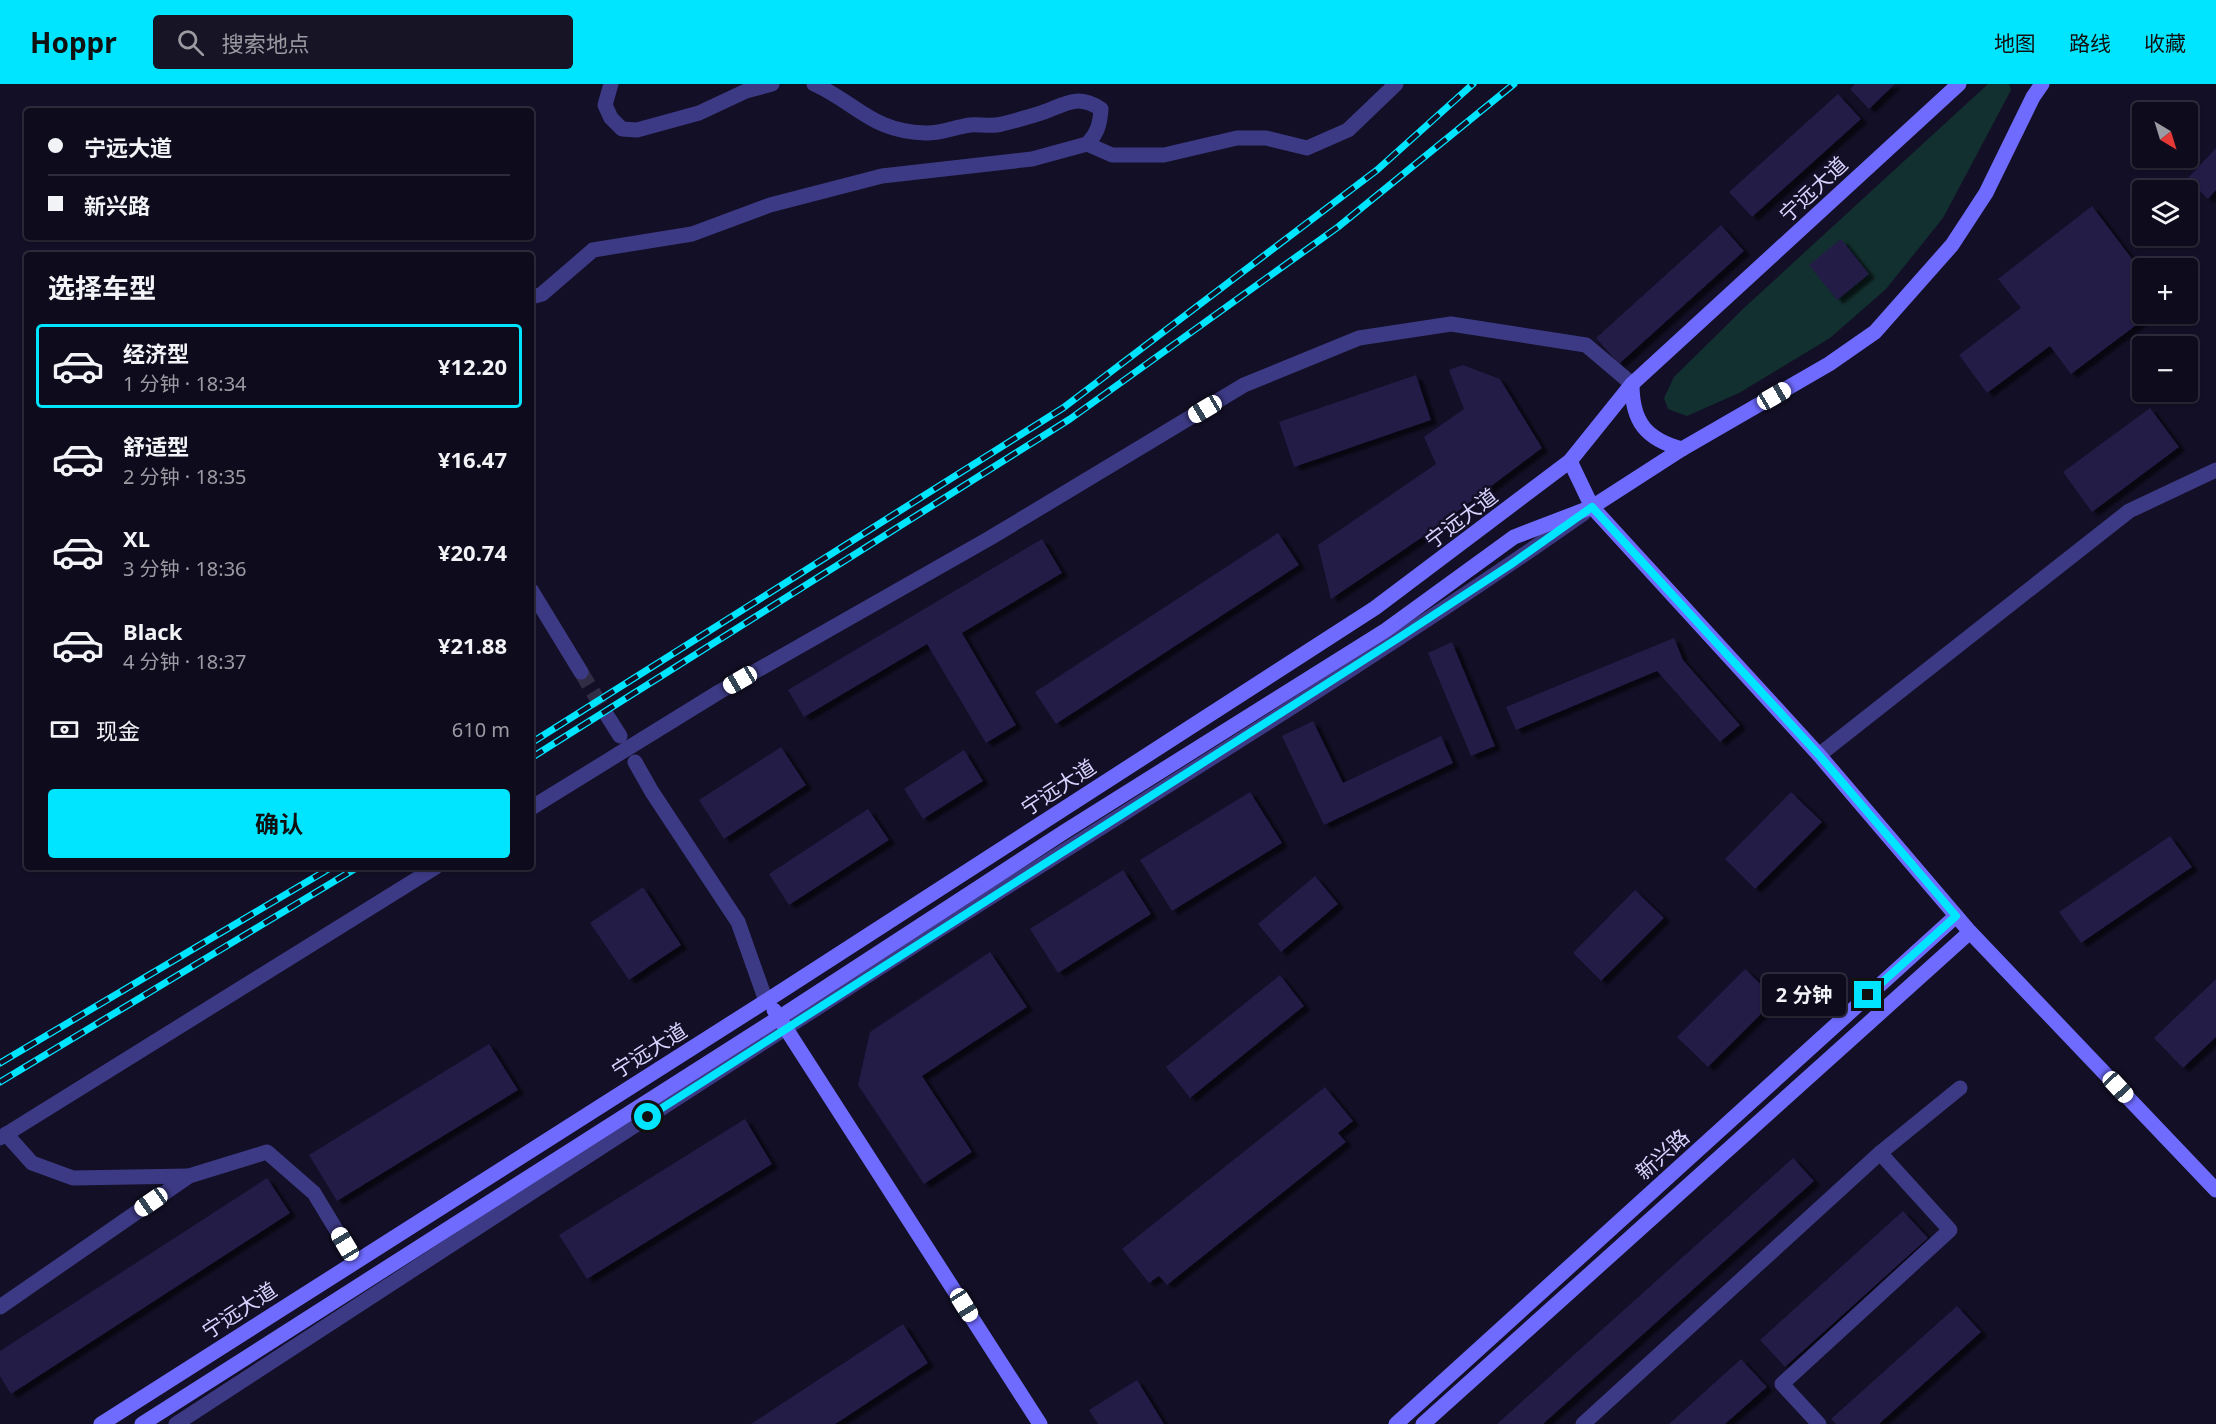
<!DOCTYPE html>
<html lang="zh">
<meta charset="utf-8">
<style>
:root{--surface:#0e0b1c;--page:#171425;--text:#f1f3f6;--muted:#9b9ba3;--line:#2e2b3b;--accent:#00e5ff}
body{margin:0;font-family:"Noto Sans","Noto Sans SC",sans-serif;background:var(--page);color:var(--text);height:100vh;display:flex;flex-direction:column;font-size:22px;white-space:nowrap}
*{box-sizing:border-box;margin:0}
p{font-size:20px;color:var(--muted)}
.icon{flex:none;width:33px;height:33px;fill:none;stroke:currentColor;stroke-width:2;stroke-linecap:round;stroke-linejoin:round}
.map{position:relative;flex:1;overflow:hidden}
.side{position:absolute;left:24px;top:168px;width:510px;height:618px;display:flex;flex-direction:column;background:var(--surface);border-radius:6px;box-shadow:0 2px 4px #0004,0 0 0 2px var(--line)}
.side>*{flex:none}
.banner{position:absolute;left:24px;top:24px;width:510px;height:132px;border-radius:6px;box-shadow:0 2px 4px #0004,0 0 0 2px var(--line);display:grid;align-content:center;height:132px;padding:0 24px;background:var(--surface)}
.needle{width:39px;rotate:142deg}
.controls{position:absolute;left:2132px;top:18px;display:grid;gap:12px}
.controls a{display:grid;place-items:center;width:66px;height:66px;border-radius:6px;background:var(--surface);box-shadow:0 2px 4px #0004,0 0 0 2px var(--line);font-size:30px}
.end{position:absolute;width:27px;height:27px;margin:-14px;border:8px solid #00e5ff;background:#111;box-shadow:0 0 0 3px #111}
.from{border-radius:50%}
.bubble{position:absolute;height:42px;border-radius:6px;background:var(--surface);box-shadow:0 2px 4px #0004,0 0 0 2px var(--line);font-size:20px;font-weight:700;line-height:42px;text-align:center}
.car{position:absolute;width:18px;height:36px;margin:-18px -9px;border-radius:8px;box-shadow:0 0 4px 2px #0007;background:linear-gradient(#fff 24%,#345 0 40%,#fff 0 76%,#345 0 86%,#fff 0)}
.banner b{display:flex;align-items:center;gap:21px;height:57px;font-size:22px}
.banner b+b{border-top:2px solid var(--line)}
.banner i{width:15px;height:15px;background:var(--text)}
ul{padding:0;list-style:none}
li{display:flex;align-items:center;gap:18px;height:84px;margin:0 12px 9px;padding:0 12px;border:3px solid transparent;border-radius:6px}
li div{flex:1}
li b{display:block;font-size:22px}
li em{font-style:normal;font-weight:700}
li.current{border-color:var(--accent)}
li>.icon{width:54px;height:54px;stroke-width:1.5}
h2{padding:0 24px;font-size:27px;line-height:72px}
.pay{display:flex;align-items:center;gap:15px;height:66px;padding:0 24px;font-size:22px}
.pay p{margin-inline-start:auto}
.cta{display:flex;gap:12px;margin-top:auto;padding:12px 24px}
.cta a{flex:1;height:69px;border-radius:6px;background:var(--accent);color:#111;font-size:24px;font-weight:700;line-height:69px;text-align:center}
header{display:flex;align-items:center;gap:36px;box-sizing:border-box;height:84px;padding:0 30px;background:var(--accent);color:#111}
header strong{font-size:28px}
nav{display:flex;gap:33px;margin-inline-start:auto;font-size:21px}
.search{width:420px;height:54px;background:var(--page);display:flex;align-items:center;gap:15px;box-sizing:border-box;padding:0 21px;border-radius:6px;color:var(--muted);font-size:22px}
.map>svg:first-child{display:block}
</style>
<header>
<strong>Hoppr</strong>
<div class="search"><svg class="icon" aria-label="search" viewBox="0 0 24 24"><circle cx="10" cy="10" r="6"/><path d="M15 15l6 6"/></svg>搜索地点</div>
<nav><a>地图</a><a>路线</a><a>收藏</a></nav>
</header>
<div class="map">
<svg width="2216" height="1340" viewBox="0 0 2216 1340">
<defs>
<filter id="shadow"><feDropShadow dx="6" dy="4" stdDeviation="1.5" flood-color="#0009"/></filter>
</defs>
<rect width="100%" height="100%" fill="#130f26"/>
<path fill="#12302f" d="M 1988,0 L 2009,0 L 2011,6 L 1943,134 L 1886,205 L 1830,254 L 1739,309 L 1687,332 L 1668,325 L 1664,314 L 1674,293 L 1745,223 Z"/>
<g fill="#241b47" filter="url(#shadow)">
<path d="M 1855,0 L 1895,0 L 1869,25 L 1850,5 Z"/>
<path d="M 1838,10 L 1861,35 L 1752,133 L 1729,108 Z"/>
<path d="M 2216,64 L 2216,106 L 2208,115 L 2187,95 Z"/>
<path d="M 2092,122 L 2142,188 L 2142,230 L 2151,230 L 2071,290 L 2050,262 L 1987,309 L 1959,271 L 2021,224 L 1998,195 Z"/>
<path d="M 1721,141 L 1744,167 L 1619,280 L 1596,254 Z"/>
<path d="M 1841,155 L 1869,190 L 1837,216 L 1809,181 Z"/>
<path d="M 1463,281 L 1500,295 L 1542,364 L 1430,448 L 1331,515 L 1318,461 L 1436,380 L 1424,353 L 1464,325 L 1449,286 Z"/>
<path d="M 1416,291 L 1431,336 L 1294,383 L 1279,338 Z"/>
<path d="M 2150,324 L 2179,363 L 2092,428 L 2063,388 Z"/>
<path d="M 1278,449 L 1299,481 L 1056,640 L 1035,608 Z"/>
<path d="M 1042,455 L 1062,489 L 962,549 L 1016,641 L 986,659 L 927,560 L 804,633 L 788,606 Z"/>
<path d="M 1674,554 L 1683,576 L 1740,641 L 1720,658 L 1657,587 L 1516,646 L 1506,623 Z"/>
<path d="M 1452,558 L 1495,662 L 1471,672 L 1428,569 Z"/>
<path d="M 1313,637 L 1343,699 L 1441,652 L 1453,679 L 1324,741 L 1282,652 Z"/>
<path d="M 781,663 L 806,701 L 724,755 L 699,716 Z"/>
<path d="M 964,666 L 983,697 L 923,735 L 904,705 Z"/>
<path d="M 1250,708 L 1282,759 L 1172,827 L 1140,776 Z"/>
<path d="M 1791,708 L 1822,738 L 1755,805 L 1725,775 Z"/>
<path d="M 868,725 L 889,756 L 789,821 L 769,790 Z"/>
<path d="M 2170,752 L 2192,783 L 2081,859 L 2059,828 Z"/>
<path d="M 1123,786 L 1151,830 L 1058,889 L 1030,845 Z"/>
<path d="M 1315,792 L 1338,820 L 1281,868 L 1258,840 Z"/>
<path d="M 643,803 L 681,861 L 629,896 L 590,839 Z"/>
<path d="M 1635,806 L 1664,834 L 1601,897 L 1573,869 Z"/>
<path d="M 990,868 L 1027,923 L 922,992 L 972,1068 L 924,1100 L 858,1001 L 870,948 Z"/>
<path d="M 1745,885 L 1776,915 L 1708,983 L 1677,953 Z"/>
<path d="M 1280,891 L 1304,922 L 1190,1014 L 1166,983 Z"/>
<path d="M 2216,895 L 2216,953 L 2183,984 L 2154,954 Z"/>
<path d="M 489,960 L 518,1006 L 337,1117 L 309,1071 Z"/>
<path d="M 1325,1003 L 1353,1037 L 1338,1049 L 1346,1058 L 1167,1201 L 1159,1192 L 1149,1199 L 1122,1165 Z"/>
<path d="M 745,1035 L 772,1080 L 587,1195 L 559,1151 Z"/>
<path d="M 1793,1074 L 1814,1097 L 1543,1340 L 1497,1340 Z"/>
<path d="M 267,1094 L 290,1129 L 11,1310 L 0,1292 L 0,1267 Z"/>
<path d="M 1903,1127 L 1928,1154 L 1785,1283 L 1760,1256 Z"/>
<path d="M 1957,1222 L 1981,1248 L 1879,1340 L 1836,1340 L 1831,1335 Z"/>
<path d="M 903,1240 L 928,1279 L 840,1337 L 835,1340 L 751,1340 Z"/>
<path d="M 1741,1275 L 1767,1303 L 1725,1340 L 1669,1340 Z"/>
<path d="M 1137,1296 L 1164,1340 L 1098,1340 L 1089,1326 Z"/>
</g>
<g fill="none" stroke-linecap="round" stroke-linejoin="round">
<path stroke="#312d47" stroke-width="15" stroke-dasharray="15 8" stroke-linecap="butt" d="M 581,588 L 608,633"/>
<g stroke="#3d3a85" stroke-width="15">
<path d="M 611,0 L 605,21 L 611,34 L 622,45 L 637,46 L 699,29 L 746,7 L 772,0"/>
<path d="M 1087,60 L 1112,71 L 1164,71 L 1237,54 L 1266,54 L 1307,64 L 1348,46 L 1396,0"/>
<path d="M 531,213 L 542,210 L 593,166 L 692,150 L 770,121 L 882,92 L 1032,75 L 1087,60 C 1098,49 1100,39 1101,25 C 1076,9 1065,21 1041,29 C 1028,33 1015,37 1002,40 C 991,43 980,40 970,41 C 955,43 940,50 925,49 C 871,47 858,20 814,0"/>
<path d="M 531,506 L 581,588"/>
<path d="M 608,633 L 620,652"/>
<path d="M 1819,671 L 2129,427 L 2216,386"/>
<path d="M 635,678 L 652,708 L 738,838 L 766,917"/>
<path d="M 6,1050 L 32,1079 L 73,1094 L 189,1092"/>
<path d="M 0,1223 L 189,1092 L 267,1068 L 314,1109 L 355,1177"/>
<path d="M 176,1340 C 437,1170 698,999 961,832 C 1170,699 1382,571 1584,429"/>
<path d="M 1583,1340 L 1880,1069 L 1960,1004"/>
<path d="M 1819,1340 L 1782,1300 L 1950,1146 L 1880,1069"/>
</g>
<g stroke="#3d3a85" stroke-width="15">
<path d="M 531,724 L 719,608 L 990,454 L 1244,301 L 1359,254 L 1451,240 L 1586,261 L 1632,300"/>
<path d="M 0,1054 L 436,783"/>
</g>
<g stroke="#6f6bff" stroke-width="15">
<path d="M 1632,300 C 1632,338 1646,355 1682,365"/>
<path d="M 1570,377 L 1592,423 L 1819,671 L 1970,848 L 2216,1106"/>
<path d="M 774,926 L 1040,1340"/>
<path d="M 101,1340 L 766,917 L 1375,524 L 1570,377 L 1632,300 L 1959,0"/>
<path d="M 142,1340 L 780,933 L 1064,748 L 1386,546 L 1514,453 L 1592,423 L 1682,365 L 1829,280 L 1875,248 L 1952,161 L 1986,109 L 2033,13 L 2042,0"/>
<path d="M 1396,1340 L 1956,832"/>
<path d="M 1423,1340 L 1970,848"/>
</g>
<g stroke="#00e5ff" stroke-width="7">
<g id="rail">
<path d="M 531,659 L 1063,324 L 1377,86 L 1473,0"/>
<path d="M 531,674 L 1070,335 L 1338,143 L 1514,0"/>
<path d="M 0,979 L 332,783"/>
<path d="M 0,998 L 358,783"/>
</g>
</g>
<use href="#rail" stroke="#130f26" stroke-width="4.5" stroke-dasharray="14" stroke-linecap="butt"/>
</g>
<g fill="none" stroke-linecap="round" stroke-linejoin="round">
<path stroke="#00e5ff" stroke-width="8" d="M 648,1033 L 1400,553 L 1510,481 L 1592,423 L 1819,671 L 1956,832 L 1868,911"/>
</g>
<g text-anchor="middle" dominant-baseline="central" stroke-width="5" stroke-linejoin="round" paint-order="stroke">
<g font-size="21" fill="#d9d4ff" stroke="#130f26">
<text transform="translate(1813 105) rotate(-43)">宁远大道</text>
<text transform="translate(1461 434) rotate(-37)">宁远大道</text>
<text transform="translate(1058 703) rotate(-33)">宁远大道</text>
<text transform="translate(649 966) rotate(-32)">宁远大道</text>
<text transform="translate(1662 1070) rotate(-42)">新兴路</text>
<text transform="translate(239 1226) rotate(-33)">宁远大道</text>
</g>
</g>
</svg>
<div class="controls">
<a><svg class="needle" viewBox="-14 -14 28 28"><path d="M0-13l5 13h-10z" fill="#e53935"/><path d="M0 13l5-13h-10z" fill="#9b9ba3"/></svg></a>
<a><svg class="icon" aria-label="layers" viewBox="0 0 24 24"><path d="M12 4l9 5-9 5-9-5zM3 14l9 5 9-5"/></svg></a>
<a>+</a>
<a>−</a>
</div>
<i class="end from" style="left:648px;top:1033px"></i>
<i class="end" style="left:1868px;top:911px"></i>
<div class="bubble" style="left:1762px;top:890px;width:84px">2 分钟</div>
<i class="car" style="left:1774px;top:312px;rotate:60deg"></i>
<i class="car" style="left:1205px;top:325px;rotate:239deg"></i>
<i class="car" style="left:740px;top:596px;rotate:240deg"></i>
<i class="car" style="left:2118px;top:1003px;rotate:137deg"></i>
<i class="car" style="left:151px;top:1118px;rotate:235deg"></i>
<i class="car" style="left:345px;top:1160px;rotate:329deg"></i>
<i class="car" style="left:964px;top:1221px;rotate:148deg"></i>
<div class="banner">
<b><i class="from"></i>宁远大道</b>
<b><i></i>新兴路</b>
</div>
<section class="side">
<h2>选择车型</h2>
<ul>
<li class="current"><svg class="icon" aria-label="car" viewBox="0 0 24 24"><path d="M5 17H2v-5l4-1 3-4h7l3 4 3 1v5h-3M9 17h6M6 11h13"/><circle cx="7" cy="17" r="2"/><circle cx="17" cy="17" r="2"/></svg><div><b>经济型</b><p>1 分钟 · 18:34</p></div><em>¥12.20</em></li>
<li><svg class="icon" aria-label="car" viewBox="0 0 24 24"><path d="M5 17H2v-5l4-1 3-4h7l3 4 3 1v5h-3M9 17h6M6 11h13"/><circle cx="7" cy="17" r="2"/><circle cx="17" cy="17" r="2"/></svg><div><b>舒适型</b><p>2 分钟 · 18:35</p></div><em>¥16.47</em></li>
<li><svg class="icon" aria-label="car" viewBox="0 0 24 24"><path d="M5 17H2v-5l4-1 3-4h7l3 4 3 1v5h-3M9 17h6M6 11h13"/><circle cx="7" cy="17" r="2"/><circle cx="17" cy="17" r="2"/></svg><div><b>XL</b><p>3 分钟 · 18:36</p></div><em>¥20.74</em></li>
<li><svg class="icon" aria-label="car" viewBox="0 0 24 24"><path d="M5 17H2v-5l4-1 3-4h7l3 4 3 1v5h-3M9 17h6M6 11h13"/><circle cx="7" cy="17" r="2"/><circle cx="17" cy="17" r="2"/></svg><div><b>Black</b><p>4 分钟 · 18:37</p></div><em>¥21.88</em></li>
</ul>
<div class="pay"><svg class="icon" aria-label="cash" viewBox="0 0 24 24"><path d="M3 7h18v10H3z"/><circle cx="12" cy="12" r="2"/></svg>现金<p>610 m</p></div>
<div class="cta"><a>确认</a></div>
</section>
</div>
